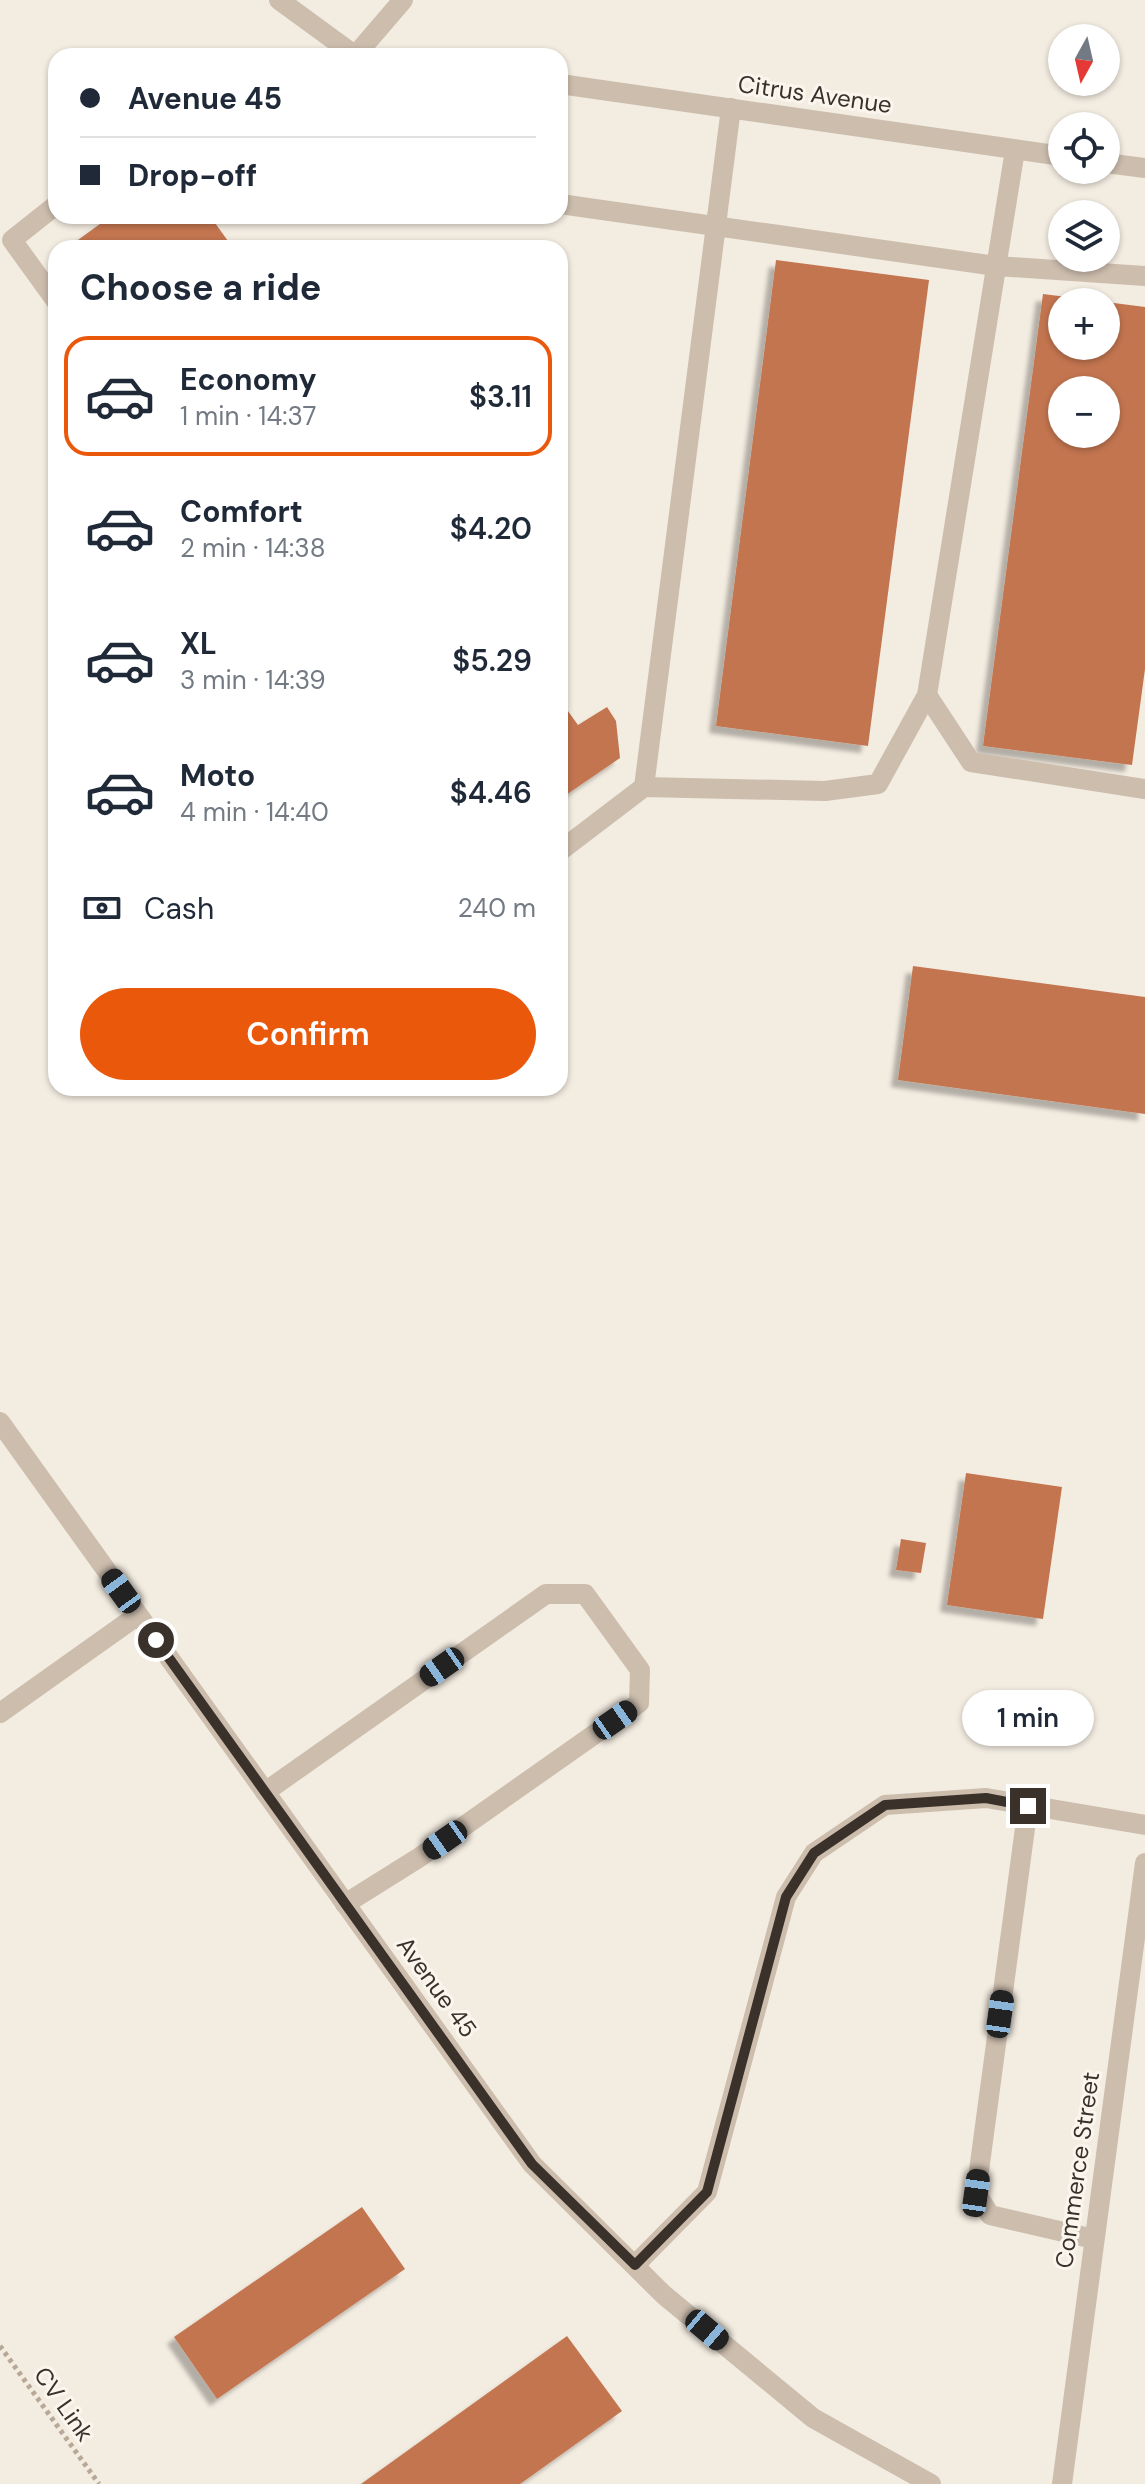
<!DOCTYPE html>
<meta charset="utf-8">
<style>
:root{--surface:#fff;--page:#f2f2f3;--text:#1f2937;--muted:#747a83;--line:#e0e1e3;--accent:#ea580c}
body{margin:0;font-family:"DM Sans",sans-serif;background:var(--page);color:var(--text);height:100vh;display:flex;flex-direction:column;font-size:30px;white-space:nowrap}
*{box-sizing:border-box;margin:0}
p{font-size:26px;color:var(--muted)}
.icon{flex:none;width:44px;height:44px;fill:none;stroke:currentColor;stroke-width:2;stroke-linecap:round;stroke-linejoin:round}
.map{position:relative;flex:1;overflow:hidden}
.drawer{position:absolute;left:48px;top:240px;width:520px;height:856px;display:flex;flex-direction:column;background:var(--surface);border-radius:24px;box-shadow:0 2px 6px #0004}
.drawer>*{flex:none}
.banner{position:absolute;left:48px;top:48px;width:520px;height:176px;border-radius:24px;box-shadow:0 2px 6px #0004;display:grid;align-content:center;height:176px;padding:0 32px;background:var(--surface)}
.needle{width:52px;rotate:188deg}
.fabs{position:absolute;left:1048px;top:24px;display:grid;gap:16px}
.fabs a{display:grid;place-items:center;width:72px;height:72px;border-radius:50%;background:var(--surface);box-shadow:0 2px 6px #0004;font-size:40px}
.end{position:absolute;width:36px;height:36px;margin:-18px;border:10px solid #3a312b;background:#fff;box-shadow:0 0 0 4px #fff}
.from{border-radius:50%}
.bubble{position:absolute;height:56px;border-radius:28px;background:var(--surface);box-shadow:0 2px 6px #0004;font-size:26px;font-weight:600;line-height:56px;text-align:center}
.car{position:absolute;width:24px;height:48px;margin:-24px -12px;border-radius:10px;box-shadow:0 0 6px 2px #0007;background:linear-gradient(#222 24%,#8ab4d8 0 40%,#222 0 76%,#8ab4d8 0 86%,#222 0)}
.banner b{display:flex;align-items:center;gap:28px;height:76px;font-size:30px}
.banner b+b{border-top:2px solid var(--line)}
.banner i{width:20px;height:20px;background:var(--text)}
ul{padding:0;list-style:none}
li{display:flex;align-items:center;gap:24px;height:120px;margin:0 16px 12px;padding:0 16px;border:4px solid transparent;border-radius:24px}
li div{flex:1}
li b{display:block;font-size:30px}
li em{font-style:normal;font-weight:600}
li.selected{border-color:var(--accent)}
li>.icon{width:72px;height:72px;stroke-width:1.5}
h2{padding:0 32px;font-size:36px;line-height:96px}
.pay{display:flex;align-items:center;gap:20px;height:88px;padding:0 32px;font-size:30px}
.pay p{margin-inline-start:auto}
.button{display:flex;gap:16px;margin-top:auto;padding:16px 32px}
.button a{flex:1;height:92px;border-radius:48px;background:var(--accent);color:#fff;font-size:32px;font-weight:600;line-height:92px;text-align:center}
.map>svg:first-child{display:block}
</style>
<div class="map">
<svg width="1145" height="2484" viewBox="0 0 1145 2484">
<defs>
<filter id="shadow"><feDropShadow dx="-7" dy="7" stdDeviation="2" flood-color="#0004"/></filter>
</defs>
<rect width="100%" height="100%" fill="#f3ece1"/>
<g fill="#c3754f" fill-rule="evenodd" filter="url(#shadow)">
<path d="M 111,216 L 210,216 L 233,248 L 67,248 Z"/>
<path d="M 776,260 L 929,280 L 868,746 L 716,726 Z"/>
<path d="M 1043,294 L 1091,300 L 1062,302 L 1062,346 L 1106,346 L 1106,302 L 1145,307 L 1145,669 L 1132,765 L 983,746 ZM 1062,390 L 1106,390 L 1106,434 L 1062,434 Z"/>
<path d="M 560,700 L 578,725 L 607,707 L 616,721 L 620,758 L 560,799 Z"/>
<path d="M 913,966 L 1145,997 L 1145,1114 L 898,1080 Z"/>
<path d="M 966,1473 L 1062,1487 L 1043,1619 L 947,1605 Z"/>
<path d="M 901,1539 L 926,1543 L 921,1573 L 896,1570 Z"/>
<path d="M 362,2207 L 405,2269 L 217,2399 L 174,2337 Z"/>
<path d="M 567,2336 L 622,2411 L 520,2484 L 361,2484 Z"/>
</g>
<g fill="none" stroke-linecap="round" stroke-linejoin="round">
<path stroke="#b7a897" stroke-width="5" stroke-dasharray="4 4" stroke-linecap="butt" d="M 0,2346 L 99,2484"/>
<g stroke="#ccbdad" stroke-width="20">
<path d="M 279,0 L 353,54 L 367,56"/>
<path d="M 355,56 L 403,0"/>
<path d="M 560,84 L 1062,156"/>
<path d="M 1106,163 L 1145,168"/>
<path d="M 560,204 L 996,266 L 1145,276"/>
<path d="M 56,205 L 12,240 L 56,301"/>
<path d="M 927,695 L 971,762 L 1145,789"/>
<path d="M 644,787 L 731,108"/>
<path d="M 560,851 L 644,787 L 825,791 L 878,784 L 927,695 L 1015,150"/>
<path d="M 0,1422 L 532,2164 L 664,2295 L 813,2418 L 931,2484"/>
<path d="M 0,1713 L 138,1615"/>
<path d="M 265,1792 L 546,1594 L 585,1594 L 640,1670 L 639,1703 L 420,1857 L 345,1904"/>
<path d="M 1028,1806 L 976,2193 L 990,2215 L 1094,2239"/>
<path d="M 635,2265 L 707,2192 L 786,1897 L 814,1853 L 885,1805 L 986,1798 L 1145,1825"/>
<path d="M 1062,2484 L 1145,1863"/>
</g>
</g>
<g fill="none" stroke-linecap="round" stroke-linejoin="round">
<path stroke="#3a312b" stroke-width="10" d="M 156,1640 L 532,2164 L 635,2265 L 707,2192 L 786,1897 L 814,1853 L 885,1805 L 986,1798 L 1028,1806"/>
</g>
<g text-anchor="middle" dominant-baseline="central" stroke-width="6" stroke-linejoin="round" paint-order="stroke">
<g font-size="24" fill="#3a312b" stroke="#faf6ee">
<text transform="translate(815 94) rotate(8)">Citrus Avenue</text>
<text transform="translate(437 1987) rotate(54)">Avenue 45</text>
<text transform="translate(1077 2170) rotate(-82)">Commerce Street</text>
<text transform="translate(64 2404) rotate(55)">CV Link</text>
</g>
</g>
</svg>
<div class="fabs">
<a><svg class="needle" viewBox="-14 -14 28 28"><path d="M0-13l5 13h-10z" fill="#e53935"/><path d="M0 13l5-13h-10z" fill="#747a83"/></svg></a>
<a><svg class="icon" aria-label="locate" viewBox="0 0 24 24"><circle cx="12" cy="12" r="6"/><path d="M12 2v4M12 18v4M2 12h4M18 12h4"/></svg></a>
<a><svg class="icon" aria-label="layers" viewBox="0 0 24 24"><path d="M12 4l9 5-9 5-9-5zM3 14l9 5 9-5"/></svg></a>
<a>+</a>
<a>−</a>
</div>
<i class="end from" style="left:156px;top:1640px"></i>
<i class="end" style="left:1028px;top:1806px"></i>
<div class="bubble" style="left:962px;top:1690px;width:132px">1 min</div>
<i class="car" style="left:121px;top:1591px;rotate:324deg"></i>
<i class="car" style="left:442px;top:1667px;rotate:235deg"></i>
<i class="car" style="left:615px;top:1720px;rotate:55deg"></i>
<i class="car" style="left:445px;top:1840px;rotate:235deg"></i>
<i class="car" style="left:1000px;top:2014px;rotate:8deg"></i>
<i class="car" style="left:976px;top:2193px;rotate:8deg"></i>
<i class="car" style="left:707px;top:2330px;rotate:130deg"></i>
<div class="banner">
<b><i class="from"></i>Avenue 45</b>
<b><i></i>Drop-off</b>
</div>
<section class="drawer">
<h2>Choose a ride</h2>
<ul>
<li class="selected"><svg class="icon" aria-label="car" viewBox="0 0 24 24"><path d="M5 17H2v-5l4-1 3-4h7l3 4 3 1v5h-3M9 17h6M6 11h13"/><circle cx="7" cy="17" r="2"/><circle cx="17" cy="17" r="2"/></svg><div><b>Economy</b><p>1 min · 14:37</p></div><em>$3.11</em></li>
<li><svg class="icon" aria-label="car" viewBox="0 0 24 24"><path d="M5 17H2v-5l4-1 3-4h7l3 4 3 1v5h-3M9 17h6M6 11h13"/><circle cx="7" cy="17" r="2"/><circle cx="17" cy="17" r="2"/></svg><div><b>Comfort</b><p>2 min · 14:38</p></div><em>$4.20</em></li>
<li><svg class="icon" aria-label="car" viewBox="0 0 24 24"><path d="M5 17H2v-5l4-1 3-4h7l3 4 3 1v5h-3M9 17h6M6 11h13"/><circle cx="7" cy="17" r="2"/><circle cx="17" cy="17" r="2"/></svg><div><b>XL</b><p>3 min · 14:39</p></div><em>$5.29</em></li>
<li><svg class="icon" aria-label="car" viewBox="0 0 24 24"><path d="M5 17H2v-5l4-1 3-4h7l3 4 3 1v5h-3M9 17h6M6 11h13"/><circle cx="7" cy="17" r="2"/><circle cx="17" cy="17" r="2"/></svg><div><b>Moto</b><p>4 min · 14:40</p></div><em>$4.46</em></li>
</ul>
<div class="pay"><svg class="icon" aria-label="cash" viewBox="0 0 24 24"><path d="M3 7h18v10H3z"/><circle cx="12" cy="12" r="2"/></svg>Cash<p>240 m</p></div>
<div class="button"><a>Confirm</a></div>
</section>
</div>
